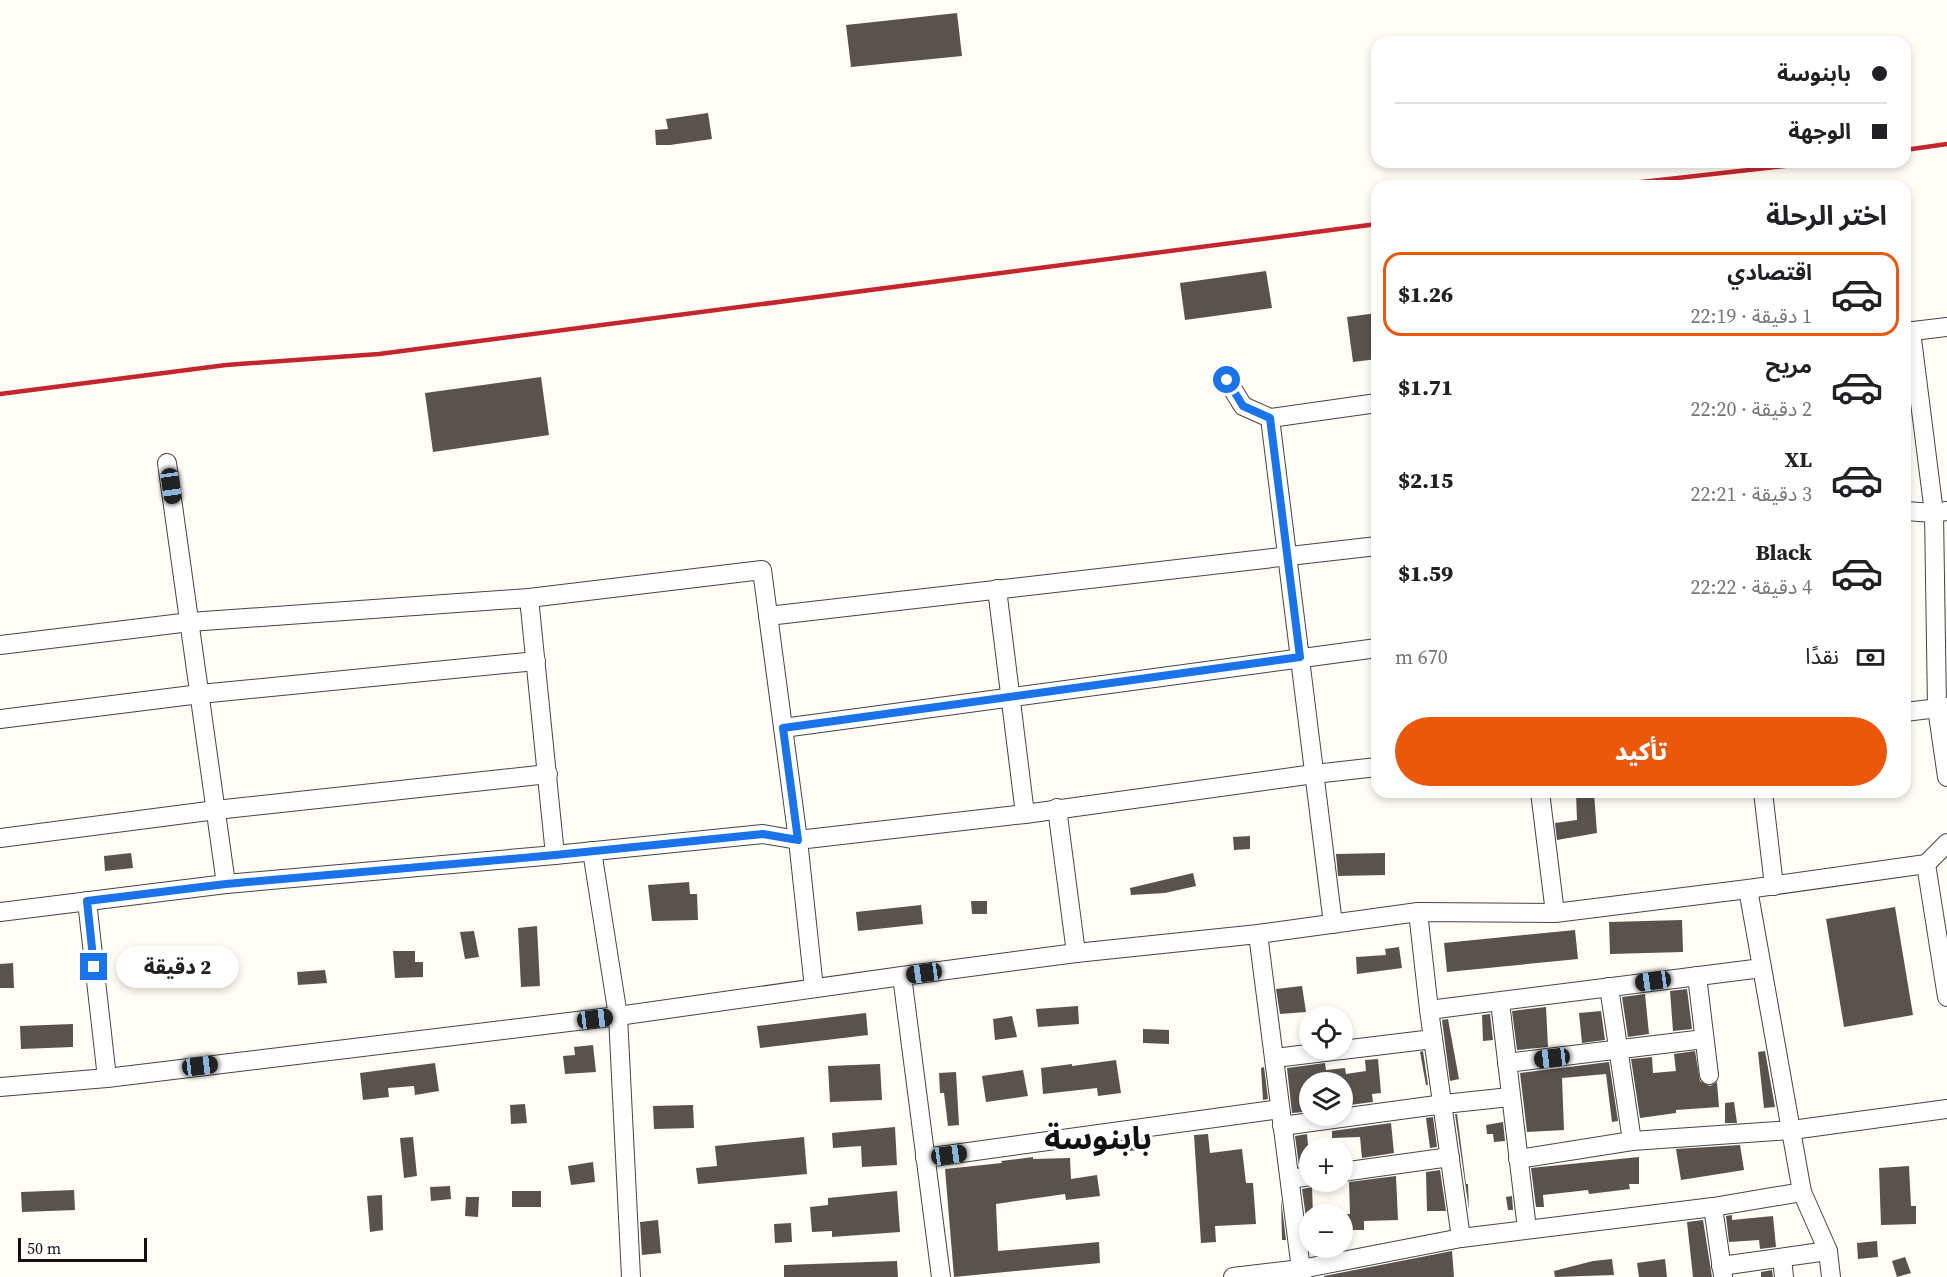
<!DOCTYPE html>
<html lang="ar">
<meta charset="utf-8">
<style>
:root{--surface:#fff;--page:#f6f6f6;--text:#202124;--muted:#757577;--line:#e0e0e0;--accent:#ea580c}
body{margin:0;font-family:"Source Serif 4","Noto Sans Arabic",serif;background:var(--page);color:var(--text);direction:rtl;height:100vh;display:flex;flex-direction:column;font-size:22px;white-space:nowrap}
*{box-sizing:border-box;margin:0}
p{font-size:20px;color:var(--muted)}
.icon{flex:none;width:33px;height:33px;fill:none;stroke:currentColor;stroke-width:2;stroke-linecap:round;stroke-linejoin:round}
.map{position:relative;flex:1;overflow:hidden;direction:ltr}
.sheet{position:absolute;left:1371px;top:180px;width:540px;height:618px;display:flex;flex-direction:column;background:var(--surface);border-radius:18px;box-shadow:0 3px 9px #0003;direction:rtl}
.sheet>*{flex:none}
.top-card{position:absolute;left:1371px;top:36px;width:540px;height:132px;border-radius:18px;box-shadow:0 3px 9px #0003;direction:rtl;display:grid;align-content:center;height:132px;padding:0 24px;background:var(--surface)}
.fabs{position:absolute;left:1299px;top:1006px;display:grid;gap:12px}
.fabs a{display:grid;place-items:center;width:54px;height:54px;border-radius:50%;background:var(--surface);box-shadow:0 3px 9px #0003;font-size:30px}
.scale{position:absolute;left:18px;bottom:15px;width:129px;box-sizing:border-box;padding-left:6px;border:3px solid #111;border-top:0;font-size:16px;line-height:21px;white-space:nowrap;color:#111;-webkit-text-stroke:4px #fff;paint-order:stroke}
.end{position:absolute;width:27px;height:27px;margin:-14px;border:8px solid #1a73e8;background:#fff;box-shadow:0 0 0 3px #fff}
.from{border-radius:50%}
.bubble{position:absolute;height:42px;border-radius:21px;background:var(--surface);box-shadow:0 3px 9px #0003;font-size:20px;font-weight:800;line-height:42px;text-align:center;direction:rtl}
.car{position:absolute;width:18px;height:36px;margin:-18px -9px;border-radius:8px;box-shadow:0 0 4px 2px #0007;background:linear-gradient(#222 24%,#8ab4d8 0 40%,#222 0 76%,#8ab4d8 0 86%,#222 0)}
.top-card b{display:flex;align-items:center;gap:21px;height:57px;font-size:22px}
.top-card b+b{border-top:2px solid var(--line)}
.top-card i{width:15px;height:15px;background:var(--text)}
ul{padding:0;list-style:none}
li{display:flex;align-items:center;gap:18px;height:84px;margin:0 12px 9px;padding:0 12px;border:3px solid transparent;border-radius:18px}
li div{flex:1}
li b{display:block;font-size:22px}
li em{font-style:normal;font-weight:800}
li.on{border-color:var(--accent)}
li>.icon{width:54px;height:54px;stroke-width:1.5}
h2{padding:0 24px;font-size:27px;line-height:72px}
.pay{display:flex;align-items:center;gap:15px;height:66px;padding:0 24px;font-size:22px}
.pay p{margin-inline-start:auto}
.cta{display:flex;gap:12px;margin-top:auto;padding:12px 24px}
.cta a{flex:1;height:69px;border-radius:36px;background:var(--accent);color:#fff;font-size:24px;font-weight:800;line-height:69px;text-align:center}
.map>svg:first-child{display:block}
</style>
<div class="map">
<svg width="1947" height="1277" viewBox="0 0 1947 1277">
<rect width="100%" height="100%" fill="#fffdf5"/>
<g fill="#5a524d">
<path d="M 957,13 L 962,56 L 851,67 L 846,25 Z"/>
<path d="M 708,113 L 712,139 L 670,145 L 656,145 L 655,130 L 668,129 L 666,119 Z"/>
<path d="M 1266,271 L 1272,308 L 1185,320 L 1180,283 Z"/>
<path d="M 1377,313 L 1377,359 L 1353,362 L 1347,317 Z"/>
<path d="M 541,377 L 549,435 L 433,452 L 425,393 Z"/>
<path d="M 1594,793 L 1597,833 L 1557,840 L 1555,823 L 1577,820 L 1576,794 Z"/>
<path d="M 1250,836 L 1250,849 L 1234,850 L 1233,837 Z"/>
<path d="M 131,853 L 133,868 L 105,871 L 104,856 Z"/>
<path d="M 1385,853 L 1385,875 L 1338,876 L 1336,854 Z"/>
<path d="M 1193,873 L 1196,886 L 1165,893 L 1131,895 L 1130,888 Z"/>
<path d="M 689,882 L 690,894 L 697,894 L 698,920 L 652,921 L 648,885 Z"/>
<path d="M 971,901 L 987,901 L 987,914 L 972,914 Z"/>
<path d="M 921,905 L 923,924 L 858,931 L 856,912 Z"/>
<path d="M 1895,907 L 1913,1015 L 1844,1027 L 1826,919 Z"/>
<path d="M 1682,920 L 1683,952 L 1610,954 L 1609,922 Z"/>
<path d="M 537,926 L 540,986 L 521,987 L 518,928 Z"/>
<path d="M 1575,930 L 1578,959 L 1447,972 L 1444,943 Z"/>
<path d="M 474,931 L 479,957 L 465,959 L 460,932 Z"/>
<path d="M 1399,947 L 1402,968 L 1357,974 L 1356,957 L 1386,955 L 1385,949 Z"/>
<path d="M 393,951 L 415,951 L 415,962 L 423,962 L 423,977 L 395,978 Z"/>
<path d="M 13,963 L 14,988 L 0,988 L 0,964 Z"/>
<path d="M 325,970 L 327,983 L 298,985 L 297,972 Z"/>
<path d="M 1302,986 L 1306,1012 L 1280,1014 L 1276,989 Z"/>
<path d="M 1687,989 L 1692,1029 L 1673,1031 L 1670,991 Z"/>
<path d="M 1645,994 L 1649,1034 L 1628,1037 L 1622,997 Z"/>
<path d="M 1078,1006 L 1079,1024 L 1038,1027 L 1036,1009 Z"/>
<path d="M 1546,1007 L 1548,1047 L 1517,1050 L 1512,1011 Z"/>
<path d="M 1601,1011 L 1605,1040 L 1582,1043 L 1579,1013 Z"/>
<path d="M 866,1013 L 868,1035 L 760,1048 L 757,1026 Z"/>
<path d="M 1490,1014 L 1493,1040 L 1483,1041 L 1482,1015 Z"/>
<path d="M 1012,1016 L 1017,1037 L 995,1040 L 993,1019 Z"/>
<path d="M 1448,1019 L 1459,1079 L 1450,1081 L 1442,1020 Z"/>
<path d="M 73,1024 L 73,1047 L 21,1049 L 20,1026 Z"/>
<path d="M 1143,1029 L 1169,1030 L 1169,1044 L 1143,1043 Z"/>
<path d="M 593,1045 L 596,1072 L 565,1074 L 563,1056 L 575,1055 L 574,1047 Z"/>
<path d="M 1423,1051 L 1428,1085 L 1426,1085 L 1420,1052 Z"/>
<path d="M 1695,1051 L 1700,1081 L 1710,1086 L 1717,1082 L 1719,1107 L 1676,1110 L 1676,1113 L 1640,1118 L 1631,1059 L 1652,1057 L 1653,1073 L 1676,1071 L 1674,1054 Z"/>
<path d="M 1765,1051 L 1775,1107 L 1764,1108 L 1758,1052 Z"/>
<path d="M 1378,1059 L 1381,1093 L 1372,1094 L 1373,1102 L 1342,1106 L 1342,1083 L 1310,1083 L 1310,1100 L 1302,1101 L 1303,1112 L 1292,1113 L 1287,1068 L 1325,1063 L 1326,1070 L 1345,1068 L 1346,1074 L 1366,1071 L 1365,1060 Z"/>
<path d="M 1116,1060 L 1121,1093 L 1098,1096 L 1097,1088 L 1043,1094 L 1041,1068 L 1072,1064 L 1072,1066 Z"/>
<path d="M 1609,1062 L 1618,1121 L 1612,1122 L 1606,1074 L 1562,1078 L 1564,1130 L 1527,1132 L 1520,1073 Z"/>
<path d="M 435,1063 L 439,1091 L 415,1095 L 414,1086 L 388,1088 L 389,1097 L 363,1100 L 360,1073 Z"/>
<path d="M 880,1064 L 882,1100 L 830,1102 L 828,1066 Z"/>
<path d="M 1264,1067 L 1268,1099 L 1263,1100 L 1261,1068 Z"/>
<path d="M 1023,1070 L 1028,1096 L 986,1102 L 982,1076 Z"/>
<path d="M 956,1072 L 959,1125 L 948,1126 L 944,1093 L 940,1093 L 939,1073 Z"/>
<path d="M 1734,1102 L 1737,1123 L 1725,1123 L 1725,1103 Z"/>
<path d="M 525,1104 L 527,1123 L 511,1124 L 510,1105 Z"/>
<path d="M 693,1105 L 694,1128 L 654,1129 L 653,1106 Z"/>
<path d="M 1455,1114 L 1457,1114 L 1466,1184 L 1468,1184 L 1469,1210 Z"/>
<path d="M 1433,1117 L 1437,1147 L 1430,1148 L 1426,1118 Z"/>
<path d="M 1503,1122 L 1505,1141 L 1494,1142 L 1493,1134 L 1487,1134 L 1486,1125 Z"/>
<path d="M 1391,1123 L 1394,1153 L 1362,1158 L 1360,1137 L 1332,1138 L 1332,1131 Z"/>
<path d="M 895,1127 L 897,1165 L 862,1167 L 861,1146 L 833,1148 L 832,1133 Z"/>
<path d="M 1208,1134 L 1210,1153 L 1242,1149 L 1246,1183 L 1253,1183 L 1256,1224 L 1215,1226 L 1216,1242 L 1201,1243 L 1194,1135 Z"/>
<path d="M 1307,1134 L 1310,1165 L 1299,1166 L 1295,1136 Z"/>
<path d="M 413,1137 L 417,1176 L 404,1178 L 400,1138 Z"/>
<path d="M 804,1137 L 807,1174 L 698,1184 L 696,1168 L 717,1166 L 715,1146 Z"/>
<path d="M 1145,1139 L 1145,1150 L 1125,1151 L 1125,1142 Z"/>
<path d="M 1740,1145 L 1744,1170 L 1681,1180 L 1676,1149 Z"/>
<path d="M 1033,1157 L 1033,1159 L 1070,1158 L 1071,1179 L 1097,1175 L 1100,1196 L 1066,1200 L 1065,1194 L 996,1204 L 998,1251 L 1099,1242 L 1100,1263 L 954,1277 L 945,1169 L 1002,1163 L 1001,1161 Z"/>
<path d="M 1639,1157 L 1639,1184 L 1629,1184 L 1630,1189 L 1589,1194 L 1588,1190 L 1543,1195 L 1544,1207 L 1536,1207 L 1531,1168 Z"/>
<path d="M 593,1162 L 595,1182 L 571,1185 L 568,1166 Z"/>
<path d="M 1909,1166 L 1911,1206 L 1916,1206 L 1916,1224 L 1881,1225 L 1879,1168 Z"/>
<path d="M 1440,1170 L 1446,1211 L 1427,1211 L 1426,1172 Z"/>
<path d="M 1396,1176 L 1398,1220 L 1364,1221 L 1364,1230 L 1342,1230 L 1342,1214 L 1350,1214 L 1349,1182 Z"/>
<path d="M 450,1186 L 451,1199 L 431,1201 L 430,1187 Z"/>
<path d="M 1312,1187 L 1313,1215 L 1310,1215 L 1309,1239 L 1302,1189 Z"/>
<path d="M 74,1190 L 75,1210 L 22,1212 L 21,1192 Z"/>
<rect x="512" y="1191" width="29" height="16"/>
<path d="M 897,1191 L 900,1232 L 832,1237 L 832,1231 L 812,1232 L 810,1207 L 828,1205 L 828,1198 Z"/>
<path d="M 382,1195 L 383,1230 L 370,1232 L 367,1196 Z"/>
<path d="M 1512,1196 L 1513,1210 L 1508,1210 L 1506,1197 Z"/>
<path d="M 466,1197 L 479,1197 L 478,1217 L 465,1216 Z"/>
<path d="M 1281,1199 L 1286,1240 L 1282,1240 Z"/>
<path d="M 1732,1215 L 1732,1220 L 1773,1216 L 1776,1247 L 1760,1249 L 1759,1240 L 1729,1242 L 1726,1216 Z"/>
<path d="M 658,1220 L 661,1253 L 642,1255 L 640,1222 Z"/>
<path d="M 1703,1220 L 1712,1277 L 1693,1277 L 1687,1222 Z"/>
<path d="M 791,1223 L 792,1242 L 775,1243 L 774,1224 Z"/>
<path d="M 1877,1241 L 1878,1257 L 1858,1259 L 1857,1243 Z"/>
<path d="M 1452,1251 L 1454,1277 L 1324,1277 L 1324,1276 Z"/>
<path d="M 1905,1257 L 1911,1273 L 1897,1277 L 1892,1261 Z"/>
<path d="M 1612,1259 L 1614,1275 L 1555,1277 L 1554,1271 L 1593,1261 Z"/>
<path d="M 1665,1259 L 1667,1277 L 1639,1277 L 1637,1263 Z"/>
<path d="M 897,1261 L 898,1277 L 784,1277 L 784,1265 Z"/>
<path d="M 1772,1270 L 1773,1277 L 1761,1277 L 1761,1272 Z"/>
</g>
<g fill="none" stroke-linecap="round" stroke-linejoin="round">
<g stroke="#444" stroke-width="20">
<g id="minor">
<path d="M 1911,331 L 1934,513 L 1937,708 L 1947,777"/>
<path d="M 1905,332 L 1947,327"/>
<path d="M 1227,380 L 1243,406 L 1270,418 L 1333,924"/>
<path d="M 1270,418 L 1377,403"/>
<path d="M 167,463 L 226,884"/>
<path d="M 1905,511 L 1934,513 L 1947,511"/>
<path d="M 997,589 L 1025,814"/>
<path d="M 529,598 L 555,855"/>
<path d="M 768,616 L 1377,546"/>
<path d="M 0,645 L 190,622 L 529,598 L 762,570 L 798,840 L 814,988"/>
<path d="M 1905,712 L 1947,707"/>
<path d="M 0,719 L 200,694 L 536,661"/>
<path d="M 783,728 L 1377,648"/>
<path d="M 1540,792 L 1555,913"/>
<path d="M 1763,792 L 1774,886"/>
<path d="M 1057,808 L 1076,953"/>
<path d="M 0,838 L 216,810 L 548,774"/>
<path d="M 592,851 L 618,1016 L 631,1277"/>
<path d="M 1926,864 L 1947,997"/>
<path d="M 1748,889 L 1802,1192 L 1828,1251 L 1831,1277"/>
<path d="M 87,901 L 107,1078"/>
<path d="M 0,912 L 226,884 L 555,855 L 763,834 L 798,840 L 1025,814 L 1314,774 L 1377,767"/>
<path d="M 1418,912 L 1429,1010 L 1461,1238"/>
<path d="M 1258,934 L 1302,1277"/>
<path d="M 902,976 L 941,1277"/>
<path d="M 1697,976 L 1709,1075"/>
<path d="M 1609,987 L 1632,1141"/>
<path d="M 1500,1002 L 1527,1229"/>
<path d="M 1429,1010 L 1762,968"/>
<path d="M 1342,1050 L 1433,1039"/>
<path d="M 1275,1058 L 1341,1050"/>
<path d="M 1507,1063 L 1704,1039"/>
<path d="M 0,1087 L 107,1078 L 618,1016 L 902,976 L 1076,953 L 1258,934 L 1418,912 L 1555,913 L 1748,889 L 1926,864 L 1947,843"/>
<path d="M 1282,1126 L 1444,1104 L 1510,1097"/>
<path d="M 925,1158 L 1280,1109"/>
<path d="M 1518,1159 L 1632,1141 L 1792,1130 L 1947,1109"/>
<path d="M 1342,1172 L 1450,1157"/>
<path d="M 1290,1179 L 1310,1176"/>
<path d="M 1713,1207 L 1723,1276"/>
<path d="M 1782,1258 L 1784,1277"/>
<path d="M 1721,1266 L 1828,1251"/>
<path d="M 1233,1277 L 1301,1269 L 1461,1238 L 1713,1207 L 1802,1192"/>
</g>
</g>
<use href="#minor" stroke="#fff" stroke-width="18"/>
<g stroke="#c4262e" stroke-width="4.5">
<path d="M 1905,150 L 1947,144"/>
<path d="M 1606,186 L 1819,162"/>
<path d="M 0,394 L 226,365 L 379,354 L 1377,224"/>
</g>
</g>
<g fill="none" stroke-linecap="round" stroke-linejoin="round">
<path stroke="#1a73e8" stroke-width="8" d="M 94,967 L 87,901 L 226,884 L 555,855 L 763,834 L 798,840 L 783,728 L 1300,657 L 1270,418 L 1243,406 L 1227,380"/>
</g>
<g text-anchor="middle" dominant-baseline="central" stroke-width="6" stroke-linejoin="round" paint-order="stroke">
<g font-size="32" font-weight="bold" fill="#111" stroke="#fff">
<text x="1098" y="1138">بابنوسة</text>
</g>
</g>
</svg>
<div class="fabs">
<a><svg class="icon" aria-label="locate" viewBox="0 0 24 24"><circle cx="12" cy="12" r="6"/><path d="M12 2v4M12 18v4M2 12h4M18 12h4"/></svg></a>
<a><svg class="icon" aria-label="layers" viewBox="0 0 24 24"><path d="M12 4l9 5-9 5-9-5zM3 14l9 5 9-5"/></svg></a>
<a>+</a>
<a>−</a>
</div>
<div class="scale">50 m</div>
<i class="end from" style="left:1227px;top:380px"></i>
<i class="end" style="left:94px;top:967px"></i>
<div class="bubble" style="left:116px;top:946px;width:123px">2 دقيقة</div>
<i class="car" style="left:171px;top:486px;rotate:172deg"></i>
<i class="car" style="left:924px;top:973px;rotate:262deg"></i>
<i class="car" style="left:1653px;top:981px;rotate:262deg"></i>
<i class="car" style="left:595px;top:1019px;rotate:83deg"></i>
<i class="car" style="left:1552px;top:1058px;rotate:263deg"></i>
<i class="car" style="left:200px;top:1066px;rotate:83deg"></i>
<i class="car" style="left:949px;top:1155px;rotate:82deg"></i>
<div class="top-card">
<b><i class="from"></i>بابنوسة</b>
<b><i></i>الوجهة</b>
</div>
<section class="sheet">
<h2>اختر الرحلة</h2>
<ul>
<li class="on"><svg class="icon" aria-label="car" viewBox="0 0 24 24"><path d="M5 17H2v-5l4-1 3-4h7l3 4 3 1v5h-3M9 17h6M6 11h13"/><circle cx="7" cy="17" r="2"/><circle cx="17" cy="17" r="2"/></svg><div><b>اقتصادي</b><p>1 دقيقة · 22:19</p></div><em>$1.26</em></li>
<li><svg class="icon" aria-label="car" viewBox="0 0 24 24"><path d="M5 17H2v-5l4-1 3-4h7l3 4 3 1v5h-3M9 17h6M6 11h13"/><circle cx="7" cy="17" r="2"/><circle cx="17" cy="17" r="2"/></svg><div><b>مريح</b><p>2 دقيقة · 22:20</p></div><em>$1.71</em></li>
<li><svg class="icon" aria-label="car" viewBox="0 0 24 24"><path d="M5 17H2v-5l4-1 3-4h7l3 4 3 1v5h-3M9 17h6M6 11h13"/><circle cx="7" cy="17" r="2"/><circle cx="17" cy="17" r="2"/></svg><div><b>XL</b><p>3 دقيقة · 22:21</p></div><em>$2.15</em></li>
<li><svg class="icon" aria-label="car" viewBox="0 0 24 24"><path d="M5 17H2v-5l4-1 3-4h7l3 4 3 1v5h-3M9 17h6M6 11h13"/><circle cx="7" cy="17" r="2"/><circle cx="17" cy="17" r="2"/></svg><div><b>Black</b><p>4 دقيقة · 22:22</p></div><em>$1.59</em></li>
</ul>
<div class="pay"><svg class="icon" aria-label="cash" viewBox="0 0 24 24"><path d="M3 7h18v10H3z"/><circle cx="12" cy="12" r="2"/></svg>نقدًا<p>670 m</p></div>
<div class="cta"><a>تأكيد</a></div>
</section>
</div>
